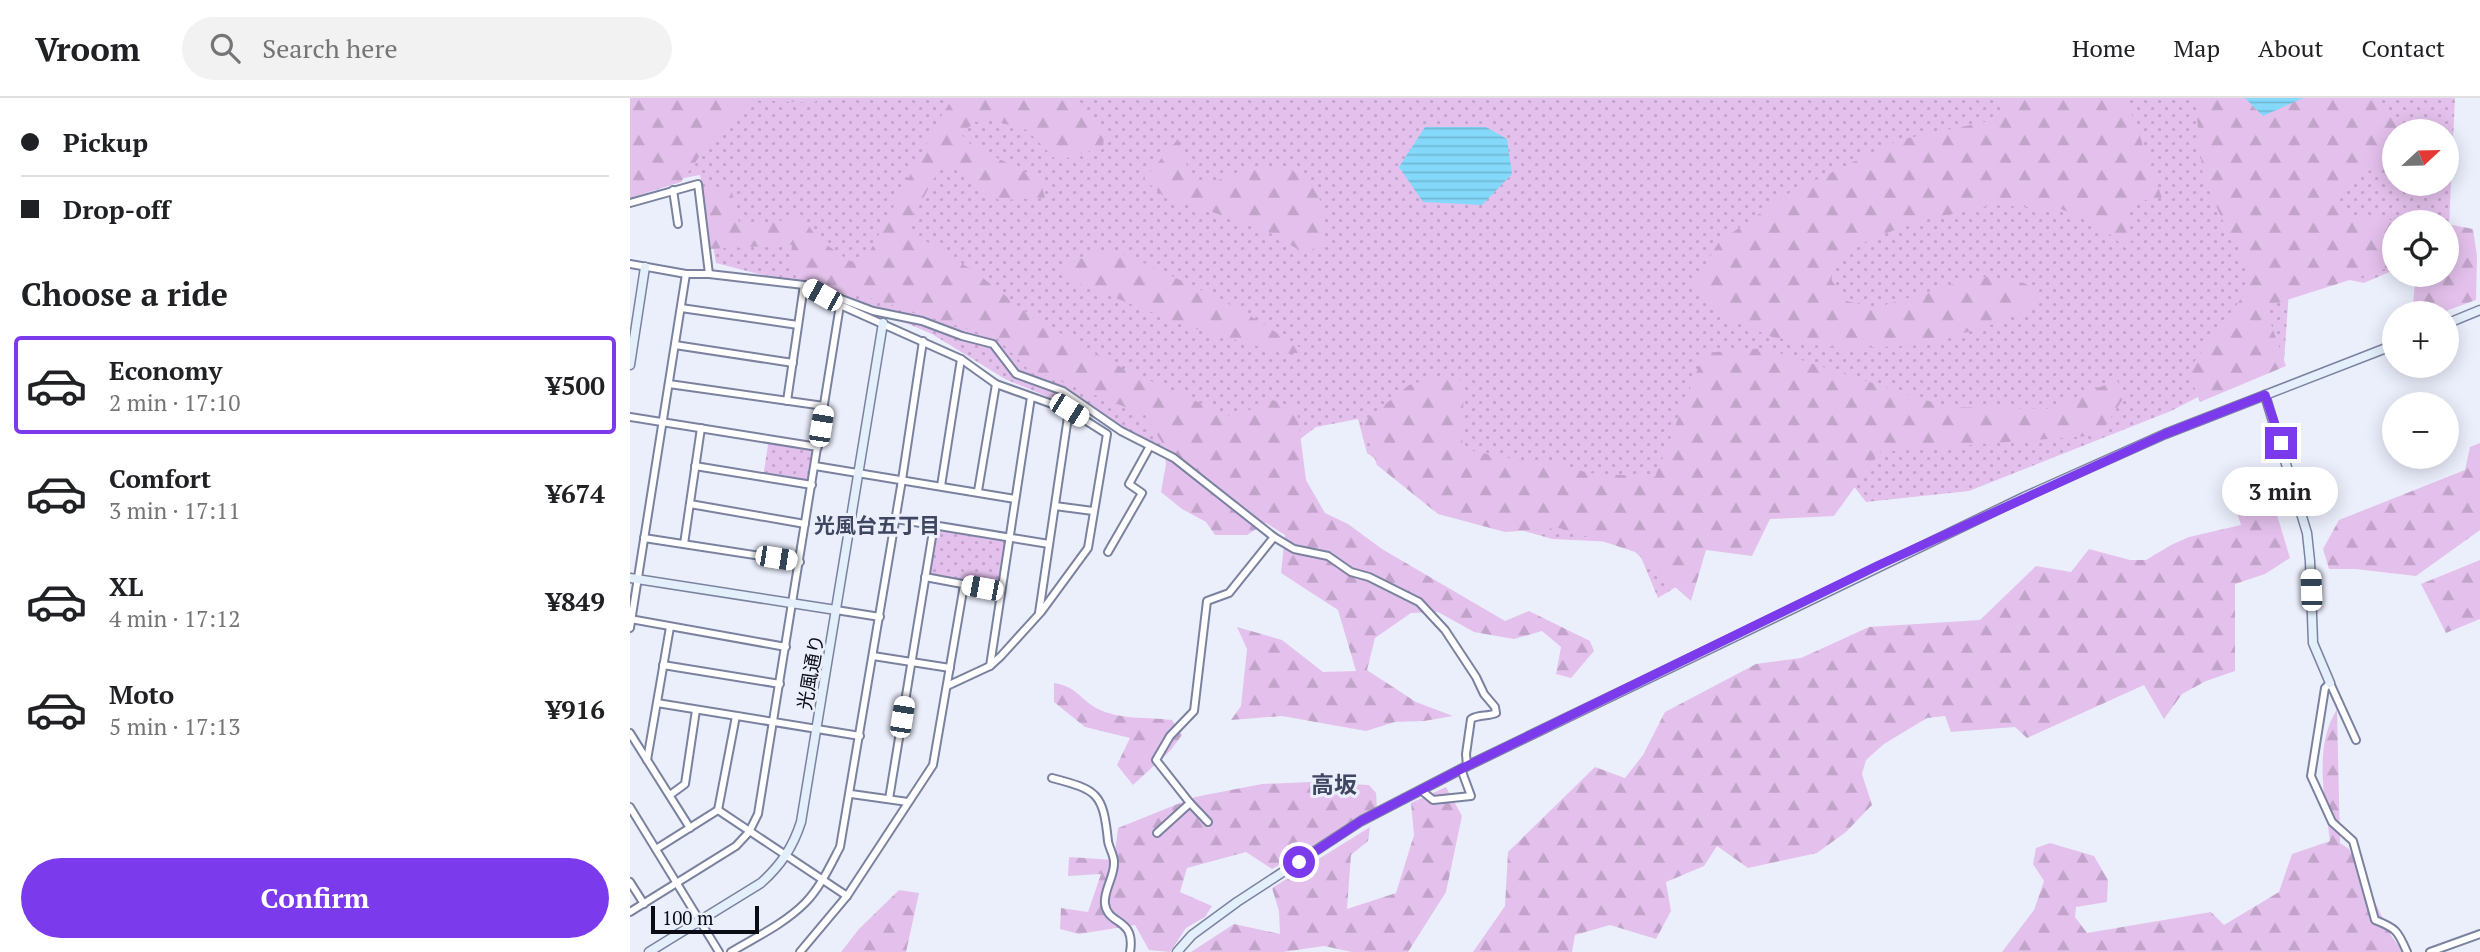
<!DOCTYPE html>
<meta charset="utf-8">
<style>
:root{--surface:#fff;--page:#f2f2f2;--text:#202124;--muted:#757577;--line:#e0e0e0;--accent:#7c3aed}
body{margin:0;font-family:"PT Serif","Noto Sans JP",serif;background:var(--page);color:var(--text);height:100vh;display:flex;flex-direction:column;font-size:26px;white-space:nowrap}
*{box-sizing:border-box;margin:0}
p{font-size:23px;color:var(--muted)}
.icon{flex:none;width:38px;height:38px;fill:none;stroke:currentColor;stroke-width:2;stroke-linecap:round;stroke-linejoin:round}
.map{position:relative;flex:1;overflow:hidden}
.sheet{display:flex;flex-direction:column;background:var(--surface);width:630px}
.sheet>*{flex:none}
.guide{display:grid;align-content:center;height:154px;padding:0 21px;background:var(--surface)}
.needle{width:46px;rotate:68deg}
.tools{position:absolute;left:1752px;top:21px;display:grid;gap:14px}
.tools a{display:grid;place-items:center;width:77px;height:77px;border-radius:50%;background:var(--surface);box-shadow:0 4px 18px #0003;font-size:35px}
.scale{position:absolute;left:21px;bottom:18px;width:108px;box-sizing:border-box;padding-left:7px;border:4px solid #090b15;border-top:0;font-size:19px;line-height:24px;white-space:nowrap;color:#090b15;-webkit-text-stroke:5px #ebeffc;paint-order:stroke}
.end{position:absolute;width:32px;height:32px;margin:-16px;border:9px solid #7c3aed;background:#fff;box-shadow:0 0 0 4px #fff}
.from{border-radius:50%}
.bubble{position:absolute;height:49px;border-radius:24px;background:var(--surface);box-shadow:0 4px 18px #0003;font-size:23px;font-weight:700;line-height:49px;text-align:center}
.car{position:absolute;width:21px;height:42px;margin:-21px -10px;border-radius:9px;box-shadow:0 0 5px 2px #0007;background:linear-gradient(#fff 24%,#345 0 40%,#fff 0 76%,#345 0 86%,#fff 0)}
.guide b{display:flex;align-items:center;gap:24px;height:66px;font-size:26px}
.guide b+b{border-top:2px solid var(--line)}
.guide i{width:18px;height:18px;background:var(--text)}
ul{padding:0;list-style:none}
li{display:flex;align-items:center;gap:21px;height:98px;margin:0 14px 10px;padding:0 7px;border:4px solid transparent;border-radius:7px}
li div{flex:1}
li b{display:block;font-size:26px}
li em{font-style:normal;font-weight:700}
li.active{border-color:var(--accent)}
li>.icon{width:63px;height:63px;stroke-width:1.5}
h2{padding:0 21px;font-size:32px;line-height:84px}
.primary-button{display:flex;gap:14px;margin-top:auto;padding:14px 21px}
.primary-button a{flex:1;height:80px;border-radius:42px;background:var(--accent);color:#fff;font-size:28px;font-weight:700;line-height:80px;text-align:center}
header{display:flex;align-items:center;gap:42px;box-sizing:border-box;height:98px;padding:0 35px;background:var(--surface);border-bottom:2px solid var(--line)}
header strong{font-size:33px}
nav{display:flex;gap:38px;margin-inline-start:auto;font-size:24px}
.search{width:490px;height:63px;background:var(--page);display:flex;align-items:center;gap:18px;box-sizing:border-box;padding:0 24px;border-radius:38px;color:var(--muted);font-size:26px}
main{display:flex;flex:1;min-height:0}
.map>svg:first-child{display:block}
</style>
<header>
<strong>Vroom</strong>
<div class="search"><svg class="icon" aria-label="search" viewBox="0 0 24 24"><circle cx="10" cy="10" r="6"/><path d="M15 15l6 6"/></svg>Search here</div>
<nav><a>Home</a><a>Map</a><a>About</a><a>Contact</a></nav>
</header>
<main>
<section class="sheet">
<div class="guide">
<b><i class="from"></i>Pickup</b>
<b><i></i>Drop-off</b>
</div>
<h2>Choose a ride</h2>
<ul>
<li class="active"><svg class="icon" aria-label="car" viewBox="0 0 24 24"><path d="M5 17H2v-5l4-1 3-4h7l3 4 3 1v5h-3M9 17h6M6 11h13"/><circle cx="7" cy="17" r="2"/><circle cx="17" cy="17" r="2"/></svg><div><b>Economy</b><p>2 min · 17:10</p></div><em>¥500</em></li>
<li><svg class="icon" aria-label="car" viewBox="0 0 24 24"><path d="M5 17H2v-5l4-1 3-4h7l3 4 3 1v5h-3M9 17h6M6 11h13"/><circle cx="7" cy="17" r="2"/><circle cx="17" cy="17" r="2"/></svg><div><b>Comfort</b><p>3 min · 17:11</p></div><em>¥674</em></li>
<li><svg class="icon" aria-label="car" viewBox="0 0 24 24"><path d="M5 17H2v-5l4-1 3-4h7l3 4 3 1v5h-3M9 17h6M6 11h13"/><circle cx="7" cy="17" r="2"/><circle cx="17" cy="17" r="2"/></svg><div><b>XL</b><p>4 min · 17:12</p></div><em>¥849</em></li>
<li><svg class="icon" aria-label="car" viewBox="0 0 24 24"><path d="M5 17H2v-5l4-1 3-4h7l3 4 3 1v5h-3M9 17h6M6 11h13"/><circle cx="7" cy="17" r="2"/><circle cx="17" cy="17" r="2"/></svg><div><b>Moto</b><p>5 min · 17:13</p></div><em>¥916</em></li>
</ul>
<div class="primary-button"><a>Confirm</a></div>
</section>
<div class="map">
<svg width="1850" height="854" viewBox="0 0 1850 854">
<defs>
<pattern id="grass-dots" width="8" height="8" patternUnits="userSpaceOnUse" patternTransform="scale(1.75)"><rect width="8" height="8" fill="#e4c1ec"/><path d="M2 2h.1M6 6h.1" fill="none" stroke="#c2a4ca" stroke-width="1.8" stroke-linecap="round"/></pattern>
<pattern id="forest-firs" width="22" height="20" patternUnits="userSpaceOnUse" patternTransform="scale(1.75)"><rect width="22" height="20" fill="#e4c1ec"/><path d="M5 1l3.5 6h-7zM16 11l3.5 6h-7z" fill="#c2a4ca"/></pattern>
<pattern id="water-rules" width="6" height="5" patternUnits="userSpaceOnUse" patternTransform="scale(1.75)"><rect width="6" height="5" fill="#84d9fa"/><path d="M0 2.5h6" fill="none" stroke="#71b9d5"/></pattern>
</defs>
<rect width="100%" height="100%" fill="#ebeffc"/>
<g fill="url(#grass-dots)" fill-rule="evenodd">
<path d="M 7,0 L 1825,0 L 1818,149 L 1817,150 L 1816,124 L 1764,124 L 1764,172 L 1734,185 L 1686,175 L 1659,193 L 1654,263 L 1618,273 L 1541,313 L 1339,393 L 1236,404 L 1215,377 L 1080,423 L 1069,475 L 1028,500 L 1005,445 L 922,441 L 808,408 L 737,355 L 728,321 L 686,329 L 603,392 L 497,332 L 375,281 L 302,236 L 213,198 L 86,165 L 70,77 L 12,88 ZM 1764,33 L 1816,33 L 1816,86 L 1764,86 Z"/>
<path d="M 139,341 L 188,349 L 182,387 L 133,379 Z"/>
<path d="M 304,427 L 379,440 L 370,493 L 295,479 Z"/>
</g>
<g fill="url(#forest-firs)">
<path d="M 0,0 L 189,0 L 184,5 L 120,2 L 82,41 L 51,84 L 0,100 Z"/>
<path d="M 323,0 L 441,0 L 457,19 L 475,28 L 473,49 L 427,63 L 397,32 L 361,22 L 345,24 L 331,36 L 341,47 L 410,81 L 415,100 L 369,102 L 324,71 L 311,68 L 276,131 L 344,173 L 405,221 L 496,272 L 602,319 L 643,302 L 667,312 L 676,382 L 695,415 L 718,426 L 752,451 L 875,523 L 899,513 L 960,543 L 964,553 L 941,580 L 926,576 L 931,549 L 912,533 L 884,541 L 844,534 L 808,514 L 781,515 L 745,540 L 737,572 L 786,604 L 823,618 L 794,623 L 765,624 L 736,633 L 652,618 L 601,622 L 611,608 L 617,551 L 607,529 L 652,542 L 693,574 L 726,573 L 708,512 L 651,475 L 655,437 L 636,425 L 617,437 L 585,437 L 576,424 L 552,411 L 531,394 L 536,366 L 534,348 L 515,317 L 397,270 L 368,241 L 159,174 L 162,147 L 79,151 L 73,93 L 100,86 L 110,129 L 173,119 L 187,140 L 221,164 L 238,157 L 310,20 Z"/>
<path d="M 1375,0 L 1496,0 L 1532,100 C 1515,100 1508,103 1497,117 L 1502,142 L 1496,150 L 1466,125 L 1431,111 L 1364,107 L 1284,124 L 1216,152 L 1200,168 L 1202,183 L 1217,203 L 1245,210 L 1351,178 L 1394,185 L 1406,192 L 1406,200 L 1398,211 L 1370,224 L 1295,247 L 1208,251 L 1142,239 L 1093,218 L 1062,188 L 1089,144 L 1159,95 L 1269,42 L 1355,24 L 1372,12 Z"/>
<path d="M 1565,0 L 1615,0 L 1633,18 L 1673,0 L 1745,0 L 1768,20 L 1769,33 L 1764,33 L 1764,61 L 1720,82 L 1710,91 L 1710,103 L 1719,117 L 1777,124 L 1764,124 L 1764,168 L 1635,209 L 1656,268 L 1570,304 L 1558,272 L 1619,190 L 1610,146 L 1601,140 L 1573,80 Z"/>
<path d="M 548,41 L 563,86 C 587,87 600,75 621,70 C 655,63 685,76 693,112 C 695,122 692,135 691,145 L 676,156 L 635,132 L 532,97 L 514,81 Z"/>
<path d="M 1817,126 L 1843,131 L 1847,158 L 1846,202 L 1810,215 L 1796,215 L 1783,204 L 1786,177 L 1816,177 Z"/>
<path d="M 469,153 L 497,157 L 565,189 L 614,214 L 677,254 L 655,256 L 562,230 L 445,184 L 431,169 Z"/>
<path d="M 1134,250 L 1317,309 L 1417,311 L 1487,282 L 1494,299 L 1470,337 L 1250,354 L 1204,418 L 1140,421 L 1122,458 L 1076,452 L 1061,503 L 1005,454 L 978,445 L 929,430 L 875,434 L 808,416 L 747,367 L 732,325 L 779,287 L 806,279 L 834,283 L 832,351 L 889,362 L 928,365 L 958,375 L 1025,379 L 1074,255 Z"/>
<path d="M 1850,345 L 1850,432 L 1786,478 L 1725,471 L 1699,471 L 1693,451 L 1709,422 L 1835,372 L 1840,349 Z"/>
<path d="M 1597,384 L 1632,385 L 1641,397 L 1660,460 L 1635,476 L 1605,486 L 1605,573 L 1576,583 L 1552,596 L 1534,621 L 1514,587 L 1397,640 L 1385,629 L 1321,634 L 1315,618 L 1297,620 L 1254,646 L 1236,662 L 1232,676 L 1242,707 L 1216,734 L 1187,755 L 1118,770 L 1087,748 L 1074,768 L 1036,784 L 1041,813 L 1026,841 L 980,827 L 945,837 L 942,854 L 843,854 L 875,808 L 878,754 L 965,669 L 995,680 L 1013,657 L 1035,614 L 1126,566 L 1171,560 L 1239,529 L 1350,522 L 1406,468 L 1441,474 L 1459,451 L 1500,462 L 1516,462 L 1541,447 L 1559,439 L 1611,427 Z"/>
<path d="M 1850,462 L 1850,521 L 1816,535 L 1791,486 Z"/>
<path d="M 424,585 C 447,589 448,599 466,610 C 488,622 518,619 542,622 L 552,637 L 540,653 L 503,687 L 487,667 L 500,640 L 455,629 L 424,604 Z"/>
<path d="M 1707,611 L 1710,745 L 1719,751 L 1762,839 L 1774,854 L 1372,854 L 1404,812 L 1414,783 L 1403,766 L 1406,750 L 1420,745 L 1464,758 L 1478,782 L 1477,804 L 1446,809 L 1445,819 L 1457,835 L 1581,814 L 1594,827 L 1649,794 L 1662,756 L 1700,743 C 1695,700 1683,650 1707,611 Z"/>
<path d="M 680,684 L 739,687 L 746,695 L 747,711 L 642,771 L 616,754 L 557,770 L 550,794 L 582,808 L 575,819 L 556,830 L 540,854 L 519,852 L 505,827 L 449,836 L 430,831 L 431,810 L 458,814 L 471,776 L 438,778 L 439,759 L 484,762 L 488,730 L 565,699 L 632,686 Z"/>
<path d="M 816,689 L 832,718 L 816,794 L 778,854 L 722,854 L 694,848 L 653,854 L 561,854 L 604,826 L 650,836 L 649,813 L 642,790 L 740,729 L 738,743 L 721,757 L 717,811 L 766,795 L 784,737 L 781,705 Z"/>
<path d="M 269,792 L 289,795 L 276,854 L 211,854 L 229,831 Z"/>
</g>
<g fill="url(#water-rules)">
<path d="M 1615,0 L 1673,0 L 1633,18 Z"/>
<path d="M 795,29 L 856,29 L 877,41 L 882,76 L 852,107 L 793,104 L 769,69 Z"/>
</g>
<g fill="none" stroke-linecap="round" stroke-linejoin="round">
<g stroke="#7a829f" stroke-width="10">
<g id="street">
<path d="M 43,92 L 48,126"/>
<path d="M 0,105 L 68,86 L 79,176"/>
<path d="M 0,166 L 56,176 L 79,176 L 174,187 L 243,213 L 292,223 L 332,238 L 363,246 L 386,276 L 433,293 L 491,333 L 544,360 L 644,439 L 664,451 L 698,458 L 721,474 L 739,479 L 789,504 L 815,532 L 846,579 L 854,596 L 865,609 L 866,615 C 857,619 850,616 841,621 L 836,656 L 837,668"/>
<path d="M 185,193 L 210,207 L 331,261 L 366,286 L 439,312 L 477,336 L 458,450 L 411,514 L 371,558 L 360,568 L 317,588"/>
<path d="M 51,210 L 168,227"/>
<path d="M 45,247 L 163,265"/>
<path d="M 39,286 L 194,308"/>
<path d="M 157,303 L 174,187"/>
<path d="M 0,319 L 188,349"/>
<path d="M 65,368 L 182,387"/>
<path d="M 185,368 L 385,401"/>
<path d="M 311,388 L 331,261"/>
<path d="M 348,393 L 366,286"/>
<path d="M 60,406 L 175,426"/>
<path d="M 425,408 L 463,413"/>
<path d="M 266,421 L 419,446"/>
<path d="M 14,440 L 170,464"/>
<path d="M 54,446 L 71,330"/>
<path d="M 478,454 L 512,395 L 499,386 L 520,348"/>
<path d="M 295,479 L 370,493"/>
<path d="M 206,512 L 250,519"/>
<path d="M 409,515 L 439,312"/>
<path d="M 0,521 L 156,549"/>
<path d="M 0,530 L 56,176"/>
<path d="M 243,558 L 320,570"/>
<path d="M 33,567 L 150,586"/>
<path d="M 360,568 L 401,299"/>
<path d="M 27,605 L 230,638"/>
<path d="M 0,635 L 60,730"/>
<path d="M 1726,642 L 1700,585 L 1695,590 L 1681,678 L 1702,724 L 1723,743 L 1745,822 C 1766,830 1768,833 1777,854"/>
<path d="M 17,662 L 40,529"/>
<path d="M 422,680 C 468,692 473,695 478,743 C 479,750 484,757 484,764 C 485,778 473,793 475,806 C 478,828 506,819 500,854"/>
<path d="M 791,692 L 803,702 L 841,698 L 831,671"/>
<path d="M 221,696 L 278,704"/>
<path d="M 40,697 L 55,686 L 66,612"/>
<path d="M 259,701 L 304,427"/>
<path d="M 0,709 L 89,854"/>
<path d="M 88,712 L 106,618"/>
<path d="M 578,724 L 560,705 L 526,662 L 540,638 L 564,613 L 577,503 L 599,495 L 644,439"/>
<path d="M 527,735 L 560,705"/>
<path d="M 26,751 L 88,712 L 217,798"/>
<path d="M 0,784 L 14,806"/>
<path d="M 0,814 L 106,748 L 119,734 L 128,716 L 210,207"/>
<path d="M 101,854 C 126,839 154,826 175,805 C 190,790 200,768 210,749 L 272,382 L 293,243"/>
<path d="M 170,854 L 217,798 L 303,667 L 334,487"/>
<path d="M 1800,854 L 1850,836"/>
</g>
</g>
<g stroke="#7a829f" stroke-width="11">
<g id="secondary">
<path d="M 1816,226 L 1850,212"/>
<path d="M 0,267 L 15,169"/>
<path d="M 1635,297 L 1677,435 L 1680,463 L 1683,545 L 1700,585"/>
<path d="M 0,480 L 206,512"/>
<path d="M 19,854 L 131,785 C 151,767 163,749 171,724 L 253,225"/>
<path d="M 547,854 L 562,837 L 607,804 L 731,723 L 837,668 L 1394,399 L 1535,336 L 1764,247"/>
</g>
</g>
<use href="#street" stroke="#fff" stroke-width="6"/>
<use href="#secondary" stroke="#e3effb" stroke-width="8"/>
</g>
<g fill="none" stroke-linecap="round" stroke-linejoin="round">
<path stroke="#7c3aed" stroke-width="9" d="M 669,764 L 731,723 L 837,668 L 1249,467 L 1535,336 L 1635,297 L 1651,345"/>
</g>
<g text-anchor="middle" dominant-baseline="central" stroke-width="6" stroke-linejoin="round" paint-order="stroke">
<g font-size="19" fill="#090b15" stroke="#ebeffc">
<text transform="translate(180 574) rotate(-80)">光風通り</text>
</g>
<g font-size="21" font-weight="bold" fill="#3e4660" stroke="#ebeffc">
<text x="247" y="427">光風台五丁目</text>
</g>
<g font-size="23" font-weight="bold" fill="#3e4660" stroke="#ebeffc">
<text x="704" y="686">高坂</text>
</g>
</g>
</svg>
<div class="tools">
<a><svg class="needle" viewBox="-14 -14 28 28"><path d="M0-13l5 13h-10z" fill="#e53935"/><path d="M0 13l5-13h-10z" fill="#757577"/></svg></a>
<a><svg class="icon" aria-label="locate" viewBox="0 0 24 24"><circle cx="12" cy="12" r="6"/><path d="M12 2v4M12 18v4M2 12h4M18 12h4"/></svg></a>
<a>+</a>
<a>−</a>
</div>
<div class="scale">100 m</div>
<i class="end from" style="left:669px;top:764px"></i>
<i class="end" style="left:1651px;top:345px"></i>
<div class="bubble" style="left:1592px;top:369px;width:116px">3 min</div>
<i class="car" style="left:192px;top:197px;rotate:299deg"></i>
<i class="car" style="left:439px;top:312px;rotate:122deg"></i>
<i class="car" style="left:191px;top:328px;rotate:9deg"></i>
<i class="car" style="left:146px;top:460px;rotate:99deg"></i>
<i class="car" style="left:352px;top:490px;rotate:281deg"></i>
<i class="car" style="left:1681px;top:492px;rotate:358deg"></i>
<i class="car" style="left:272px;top:619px;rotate:9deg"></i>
</div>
</main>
